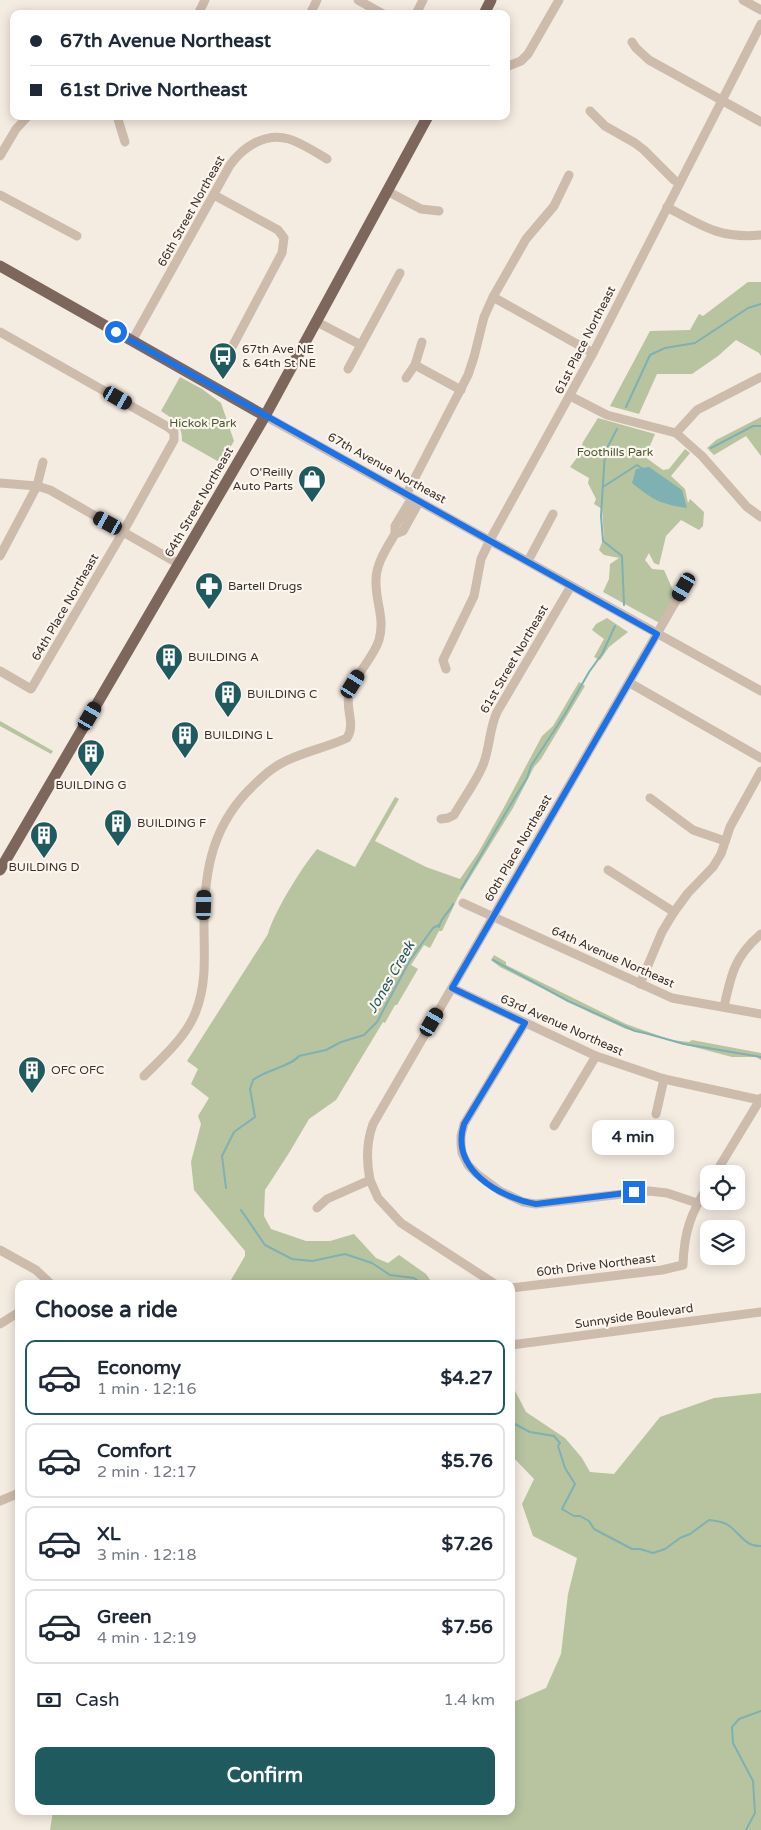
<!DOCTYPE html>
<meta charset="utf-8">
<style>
:root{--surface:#fff;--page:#f6f6f7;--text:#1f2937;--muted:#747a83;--line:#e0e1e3;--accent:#1f5a5e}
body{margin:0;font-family:"Varela Round",sans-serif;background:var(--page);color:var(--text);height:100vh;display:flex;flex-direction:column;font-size:19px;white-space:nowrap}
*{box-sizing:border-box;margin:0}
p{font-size:16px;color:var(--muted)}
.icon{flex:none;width:28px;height:28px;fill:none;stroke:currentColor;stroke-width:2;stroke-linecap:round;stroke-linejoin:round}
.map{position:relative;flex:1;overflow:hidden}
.details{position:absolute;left:15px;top:1280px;width:500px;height:535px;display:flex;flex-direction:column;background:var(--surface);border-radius:10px;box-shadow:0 2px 12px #0003}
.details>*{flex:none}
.hud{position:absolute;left:10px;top:10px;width:500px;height:110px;border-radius:10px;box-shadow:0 2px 12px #0003;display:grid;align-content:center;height:110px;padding:0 20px;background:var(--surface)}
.buttons{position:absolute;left:700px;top:1165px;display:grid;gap:10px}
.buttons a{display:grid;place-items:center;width:45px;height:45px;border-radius:10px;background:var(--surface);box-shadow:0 2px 12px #0003;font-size:25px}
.end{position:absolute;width:22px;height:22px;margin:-11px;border:6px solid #1a73e8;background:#fff;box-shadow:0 0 0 2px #fff}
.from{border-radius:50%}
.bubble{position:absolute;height:35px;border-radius:10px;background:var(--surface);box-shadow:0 2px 12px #0003;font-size:16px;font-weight:800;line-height:35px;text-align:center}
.car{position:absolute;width:15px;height:30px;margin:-15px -8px;border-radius:6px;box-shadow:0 0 4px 1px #0007;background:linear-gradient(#222 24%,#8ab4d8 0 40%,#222 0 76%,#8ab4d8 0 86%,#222 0)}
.hud b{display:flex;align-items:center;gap:18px;height:48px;font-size:19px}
.hud b+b{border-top:1px solid var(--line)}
.hud i{width:12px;height:12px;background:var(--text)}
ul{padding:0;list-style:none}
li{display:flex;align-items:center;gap:15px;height:75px;margin:0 10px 8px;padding:0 10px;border:2px solid var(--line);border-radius:10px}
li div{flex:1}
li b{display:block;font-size:19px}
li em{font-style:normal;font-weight:800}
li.current{border-color:var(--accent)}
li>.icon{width:45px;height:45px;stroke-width:1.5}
h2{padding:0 20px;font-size:22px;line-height:60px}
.pay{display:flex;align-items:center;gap:12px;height:55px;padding:0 20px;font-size:19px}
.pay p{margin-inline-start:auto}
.action{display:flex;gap:10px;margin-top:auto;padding:10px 20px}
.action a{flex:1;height:58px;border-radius:10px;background:var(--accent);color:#fff;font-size:20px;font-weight:800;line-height:58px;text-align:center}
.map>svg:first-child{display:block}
</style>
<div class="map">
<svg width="761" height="1830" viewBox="0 0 761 1830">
<rect width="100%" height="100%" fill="#f4ebe1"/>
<g fill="#b8c4a0">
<path d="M 748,282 L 761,282 L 761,356 L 759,353 L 736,340 L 718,356 L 692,374 L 657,374 L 639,414 L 610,406 L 650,331 L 690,330 L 699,314 L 703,316 Z"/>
<path d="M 180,377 L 202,389 L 221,403 L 234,441 L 221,463 L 182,441 C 183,425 173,419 161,411 Z"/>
<path d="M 761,417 L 761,456 L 746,436 L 714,455 L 707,448 L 716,440 Z"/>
<path d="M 598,418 L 655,434 L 645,457 L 663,470 L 669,469 L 685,449 L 690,453 L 671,476 L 685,489 L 688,503 L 690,499 L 704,512 L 703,526 L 699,530 L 681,520 L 666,536 L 659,565 L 654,563 L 649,553 L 645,560 L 652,569 L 664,570 L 676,597 L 665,626 L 603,592 L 609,579 L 610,564 L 619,558 L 604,555 L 599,550 L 604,537 L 602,509 L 594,504 L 596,499 L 588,483 L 589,478 L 570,467 L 579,455 L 583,442 Z"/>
<path d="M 607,618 L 628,632 L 609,647 L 600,660 L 594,657 L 604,639 L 592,630 L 596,624 Z"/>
<path d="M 579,682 L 585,686 L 541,759 L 534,767 L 513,808 L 458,897 L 442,931 L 439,931 L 430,948 L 424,945 L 411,965 L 418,969 L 397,1005 L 395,1005 L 385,1023 L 383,1022 L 336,1100 L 309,1119 L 289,1153 L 265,1190 L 264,1216 L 271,1229 L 306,1241 L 330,1241 L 354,1234 L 376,1258 L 388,1263 L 399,1255 L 426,1274 L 433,1284 L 249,1284 L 231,1280 L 245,1256 L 245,1251 L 194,1190 L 191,1162 L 201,1124 L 198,1116 L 209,1098 L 191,1084 L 198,1069 L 187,1061 L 268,934 C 274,912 302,867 317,849 L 355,867 L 395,797 L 399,799 L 375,841 L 426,867 L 460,879 L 478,853 L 503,809 L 542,736 L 553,726 Z"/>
<path d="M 0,721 L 53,751 L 51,754 L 0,726 Z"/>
<path d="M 494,955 L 506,962 L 506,965 L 626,1024 L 671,1040 L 689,1042 L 692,1040 L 761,1053 L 761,1060 L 756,1057 L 732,1057 L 626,1029 L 591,1013 L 500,967 L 491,960 Z"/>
<path d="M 511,1383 L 526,1412 L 565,1438 L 582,1458 L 590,1472 L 614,1474 L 660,1417 L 714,1398 L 761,1393 L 761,1830 L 50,1830 L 53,1811 L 511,1811 L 511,1703 L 546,1688 L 561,1654 L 568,1594 L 577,1558 L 533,1536 L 522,1504 L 534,1479 L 511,1455 Z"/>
</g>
<path fill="#7fb0b2" d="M 649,467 L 682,490 L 687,508 C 660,504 653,500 632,483 L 636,469 Z"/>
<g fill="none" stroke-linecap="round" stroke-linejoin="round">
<g stroke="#7fb0b2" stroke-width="2">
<path d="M 626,407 L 650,355 L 665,348 L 695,343 L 748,308 L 761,304"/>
<path d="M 617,429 L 605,452 L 601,516 L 603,541 L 622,556 L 624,605"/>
<path d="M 711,448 L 753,426 L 761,426"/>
<path d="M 603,487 L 637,465 L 643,469"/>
<path d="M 461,889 L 508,809 L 527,778 L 531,766 L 565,714 L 589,672 L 602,654 L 615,626"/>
<path d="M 439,927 C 441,917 449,913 453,904"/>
<path d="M 493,960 L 568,1001 L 635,1031 L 645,1033 L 684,1044 L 761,1057"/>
<path d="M 226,1188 L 222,1156 L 234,1132 L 255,1117 L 250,1089 L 253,1080 C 265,1070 290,1067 299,1056 L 326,1050 L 341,1042 L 364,1035 L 377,1022 L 410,960 L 433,928 L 439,925"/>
<path d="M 241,1210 L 265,1245 L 292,1259 L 312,1261 L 345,1254 L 372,1263 L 390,1275 L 414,1278 L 422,1284"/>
<path d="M 511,1422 L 530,1432 L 554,1436 L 560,1443 L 558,1446 L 565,1468 L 575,1484 L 562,1509 L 574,1516 L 580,1516 L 589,1521 L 594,1529 L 632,1549 L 640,1549 L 653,1553 L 665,1549 L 680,1538 L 690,1534 L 709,1520 C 716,1521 722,1521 728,1525 C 740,1533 745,1547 761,1546"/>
<path d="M 746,1830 L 755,1813 L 753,1781 L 733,1743 L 732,1727 L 739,1719 L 761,1711"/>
</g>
<g stroke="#cdbbac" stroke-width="9">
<path d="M 358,0 L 383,14"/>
<path d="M 743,0 L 761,10"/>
<path d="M 198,14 L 205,0"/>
<path d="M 310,14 L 317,0"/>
<path d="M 416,14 L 423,0"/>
<path d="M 632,42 L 636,48 L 649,60 L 761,122"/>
<path d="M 506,67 L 521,61 L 528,54 L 559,0"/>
<path d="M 590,111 L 605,126 L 635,143 L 644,150 L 674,180 L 679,183"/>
<path d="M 117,116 L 125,142"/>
<path d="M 0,156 L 16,129 L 28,116"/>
<path d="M 387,191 L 421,209 L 439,211"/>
<path d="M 0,195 L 77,236"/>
<path d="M 214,195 L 278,230 L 284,238 L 282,253 L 222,366"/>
<path d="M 667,207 C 702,226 720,239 761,235"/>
<path d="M 493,297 L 593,353"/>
<path d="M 317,322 L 361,345"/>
<path d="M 0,332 L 168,427 L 174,432 L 174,440 L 123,532 L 31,689 L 0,671"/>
<path d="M 132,341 L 230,165 C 243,147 265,132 289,139 C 302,143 315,152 327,159"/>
<path d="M 415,365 L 461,390"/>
<path d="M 348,369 L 400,273"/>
<path d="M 406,378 L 415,365 L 422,342"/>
<path d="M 570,396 L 607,415 L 676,433 L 702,456 L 747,507 L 761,517"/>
<path d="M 265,416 L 761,691"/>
<path d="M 676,433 L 697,410 L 761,377"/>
<path d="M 0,483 L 37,486 L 50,490 L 179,564"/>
<path d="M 406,495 L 468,375 L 474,357 L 484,317 L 493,297 L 526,239 L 554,206 L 569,175"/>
<path d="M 412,498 L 395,526 L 395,534 L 403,531 L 419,502"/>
<path d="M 0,556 L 37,486 L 43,462"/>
<path d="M 528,561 L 553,514"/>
<path d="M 446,669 L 443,660 L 474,596 L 481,559 L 490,540 L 593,353 L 761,24"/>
<path d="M 630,683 L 761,758"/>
<path d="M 650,798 L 693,830 L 725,841"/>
<path d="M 441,819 L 448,818 L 454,815 C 463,799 476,782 483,765 C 490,748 489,729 497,712 L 571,586"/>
<path d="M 608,870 L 674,912"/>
<path d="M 463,903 L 672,998 L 761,1014"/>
<path d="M 640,984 L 662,932 L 674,912 L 688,893 L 713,867 L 721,854 L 730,827 L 761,771"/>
<path d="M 452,988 L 596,1056 L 664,1079 L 760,1100"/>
<path d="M 724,1007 C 731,974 735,956 761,934"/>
<path d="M 525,1023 L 464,1124 L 461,1136 L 461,1144 L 462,1153 L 468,1165 L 477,1174 L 500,1191 L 523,1202 L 536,1204 L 649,1191 L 667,1193 L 697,1203"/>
<path d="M 144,1076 C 163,1057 187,1036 196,1011 C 207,983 204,954 204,925 C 204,869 213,822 256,783 C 263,776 271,769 280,764 C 301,752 326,748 347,738 C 356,724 345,709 349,694 C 355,674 373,659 379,640 C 385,618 376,604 376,583 C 375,565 386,549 395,534"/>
<path d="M 656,1114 L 664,1079"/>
<path d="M 554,1126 L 596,1056"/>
<path d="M 715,1174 L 761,1098"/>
<path d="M 370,1180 L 378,1198 L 401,1223 L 495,1284"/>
<path d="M 317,1208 L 327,1199 L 370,1180 C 366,1160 366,1143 373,1124 L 684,587"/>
<path d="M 0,1250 L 36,1270 L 51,1284"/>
<path d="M 511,1288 L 662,1270 L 683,1265 C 684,1231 691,1213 709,1184"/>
<path d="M 0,1324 L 19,1312"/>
<path d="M 511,1345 L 761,1312"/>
<path d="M 0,1501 L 19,1493"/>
</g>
<g stroke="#7d675c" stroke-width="11">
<path d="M 484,14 L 491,0"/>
<path d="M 0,266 L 265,416"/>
<path d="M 0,870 L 265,416 L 428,116"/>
</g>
</g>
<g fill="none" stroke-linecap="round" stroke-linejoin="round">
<path stroke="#1a73e8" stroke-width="6" d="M 116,332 L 657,634 L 452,988 L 525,1023 L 464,1124 C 450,1169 498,1197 536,1204 L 634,1192"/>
</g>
<defs>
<g id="bus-pin" transform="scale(1.4375)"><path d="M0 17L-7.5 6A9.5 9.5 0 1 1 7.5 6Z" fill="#1f5a5e" stroke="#fbf5ee"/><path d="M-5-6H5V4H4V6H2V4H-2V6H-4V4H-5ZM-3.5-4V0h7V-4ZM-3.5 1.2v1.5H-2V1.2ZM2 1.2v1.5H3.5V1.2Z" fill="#fff"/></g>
<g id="shop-pin" transform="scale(1.4375)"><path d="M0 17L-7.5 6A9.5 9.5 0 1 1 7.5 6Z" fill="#1f5a5e" stroke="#fbf5ee"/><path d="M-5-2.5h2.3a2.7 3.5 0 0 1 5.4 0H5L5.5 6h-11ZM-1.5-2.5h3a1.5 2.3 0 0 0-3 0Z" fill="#fff"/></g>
<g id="pharmacy-pin" transform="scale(1.4375)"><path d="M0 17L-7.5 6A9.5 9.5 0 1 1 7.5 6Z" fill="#1f5a5e" stroke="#fbf5ee"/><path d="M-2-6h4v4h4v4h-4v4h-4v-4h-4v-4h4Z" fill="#fff"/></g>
<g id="building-pin" transform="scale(1.4375)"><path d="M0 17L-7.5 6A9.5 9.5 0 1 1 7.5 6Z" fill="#1f5a5e" stroke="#fbf5ee"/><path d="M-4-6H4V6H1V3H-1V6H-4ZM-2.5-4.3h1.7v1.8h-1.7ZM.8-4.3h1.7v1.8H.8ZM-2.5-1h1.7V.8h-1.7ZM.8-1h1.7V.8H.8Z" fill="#fff"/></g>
</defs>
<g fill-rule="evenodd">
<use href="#bus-pin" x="223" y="356"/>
<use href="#shop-pin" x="312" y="479"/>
<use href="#pharmacy-pin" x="209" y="586"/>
<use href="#building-pin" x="169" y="657"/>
<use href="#building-pin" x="228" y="694"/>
<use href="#building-pin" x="185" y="735"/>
<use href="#building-pin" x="91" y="753"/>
<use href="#building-pin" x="118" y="823"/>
<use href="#building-pin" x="44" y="835"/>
<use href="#building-pin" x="32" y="1070"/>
</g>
<g text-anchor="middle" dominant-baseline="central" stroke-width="4.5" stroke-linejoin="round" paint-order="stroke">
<g font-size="12" fill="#3b302b" stroke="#fbf5ee">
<text transform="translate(191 211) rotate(-61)">66th Street Northeast</text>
<text transform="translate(585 340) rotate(-63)">61st Place Northeast</text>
<text transform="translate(387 468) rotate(29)">67th Avenue Northeast</text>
<text transform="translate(199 502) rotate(-60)">64th Street Northeast</text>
<text transform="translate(65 607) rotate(-60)">64th Place Northeast</text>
<text transform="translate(514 659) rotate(-60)">61st Street Northeast</text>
<text transform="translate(518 848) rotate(-60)">60th Place Northeast</text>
<text transform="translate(613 957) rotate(24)">64th Avenue Northeast</text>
<text transform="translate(562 1025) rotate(24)">63rd Avenue Northeast</text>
<text transform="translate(596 1265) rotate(-7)">60th Drive Northeast</text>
<text transform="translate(634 1316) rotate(-8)">Sunnyside Boulevard</text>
</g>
<g font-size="12" fill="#3b302b" stroke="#fbf5ee" text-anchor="start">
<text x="242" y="349">67th Ave NE<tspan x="242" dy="14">&amp; 64th St NE</tspan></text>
<text x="293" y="472" text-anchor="end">O'Reilly<tspan x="293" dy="14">Auto Parts</tspan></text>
<text x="228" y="586">Bartell Drugs</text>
<text x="188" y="657">BUILDING A</text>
<text x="247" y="694">BUILDING C</text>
<text x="204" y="735">BUILDING L</text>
<text x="91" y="785" text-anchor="middle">BUILDING G</text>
<text x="137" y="823">BUILDING F</text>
<text x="44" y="867" text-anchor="middle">BUILDING D</text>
<text x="51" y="1070">OFC OFC</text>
</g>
<g font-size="12" fill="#4a5a2e" stroke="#fbf5ee">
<text x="203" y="423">Hickok Park</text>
<text x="615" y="452">Foothills Park</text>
</g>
<g font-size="14" font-style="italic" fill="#1f5a5e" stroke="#fbf5ee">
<text transform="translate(391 977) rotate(-60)">Jones Creek</text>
</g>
</g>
</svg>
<div class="buttons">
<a><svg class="icon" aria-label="locate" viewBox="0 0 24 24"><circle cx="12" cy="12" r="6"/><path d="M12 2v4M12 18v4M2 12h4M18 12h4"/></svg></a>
<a><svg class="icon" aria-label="layers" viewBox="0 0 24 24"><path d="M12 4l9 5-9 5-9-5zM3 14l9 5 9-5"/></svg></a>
</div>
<i class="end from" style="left:116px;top:332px"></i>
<i class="end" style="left:634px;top:1192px"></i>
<div class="bubble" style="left:592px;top:1120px;width:82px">4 min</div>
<i class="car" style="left:118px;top:398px;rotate:120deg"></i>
<i class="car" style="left:108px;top:523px;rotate:299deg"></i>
<i class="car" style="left:684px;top:587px;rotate:210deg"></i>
<i class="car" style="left:353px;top:684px;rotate:32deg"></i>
<i class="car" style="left:90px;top:716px;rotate:30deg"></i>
<i class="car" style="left:204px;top:905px;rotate:2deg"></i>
<i class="car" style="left:432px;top:1022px;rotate:30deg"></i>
<div class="hud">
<b><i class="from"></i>67th Avenue Northeast</b>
<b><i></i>61st Drive Northeast</b>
</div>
<section class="details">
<h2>Choose a ride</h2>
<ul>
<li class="current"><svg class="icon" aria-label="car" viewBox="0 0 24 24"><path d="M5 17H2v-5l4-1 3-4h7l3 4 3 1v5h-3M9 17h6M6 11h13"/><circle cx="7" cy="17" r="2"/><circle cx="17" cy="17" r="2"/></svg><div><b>Economy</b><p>1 min · 12:16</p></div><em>$4.27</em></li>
<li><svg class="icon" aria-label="car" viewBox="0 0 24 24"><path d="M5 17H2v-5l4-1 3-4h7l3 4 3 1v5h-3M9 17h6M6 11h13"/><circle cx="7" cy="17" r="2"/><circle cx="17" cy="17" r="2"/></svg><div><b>Comfort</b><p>2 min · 12:17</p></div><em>$5.76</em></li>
<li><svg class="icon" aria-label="car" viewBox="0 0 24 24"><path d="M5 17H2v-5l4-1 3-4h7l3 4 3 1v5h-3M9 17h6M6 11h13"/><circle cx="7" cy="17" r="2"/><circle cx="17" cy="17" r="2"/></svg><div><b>XL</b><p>3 min · 12:18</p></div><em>$7.26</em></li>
<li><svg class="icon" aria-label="car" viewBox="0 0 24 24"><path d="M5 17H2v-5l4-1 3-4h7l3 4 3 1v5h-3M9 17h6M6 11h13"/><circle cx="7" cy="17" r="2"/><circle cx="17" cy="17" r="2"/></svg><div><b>Green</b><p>4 min · 12:19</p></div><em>$7.56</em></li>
</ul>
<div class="pay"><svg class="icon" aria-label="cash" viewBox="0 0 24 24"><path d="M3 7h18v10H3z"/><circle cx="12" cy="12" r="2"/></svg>Cash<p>1.4 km</p></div>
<div class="action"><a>Confirm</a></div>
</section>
</div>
